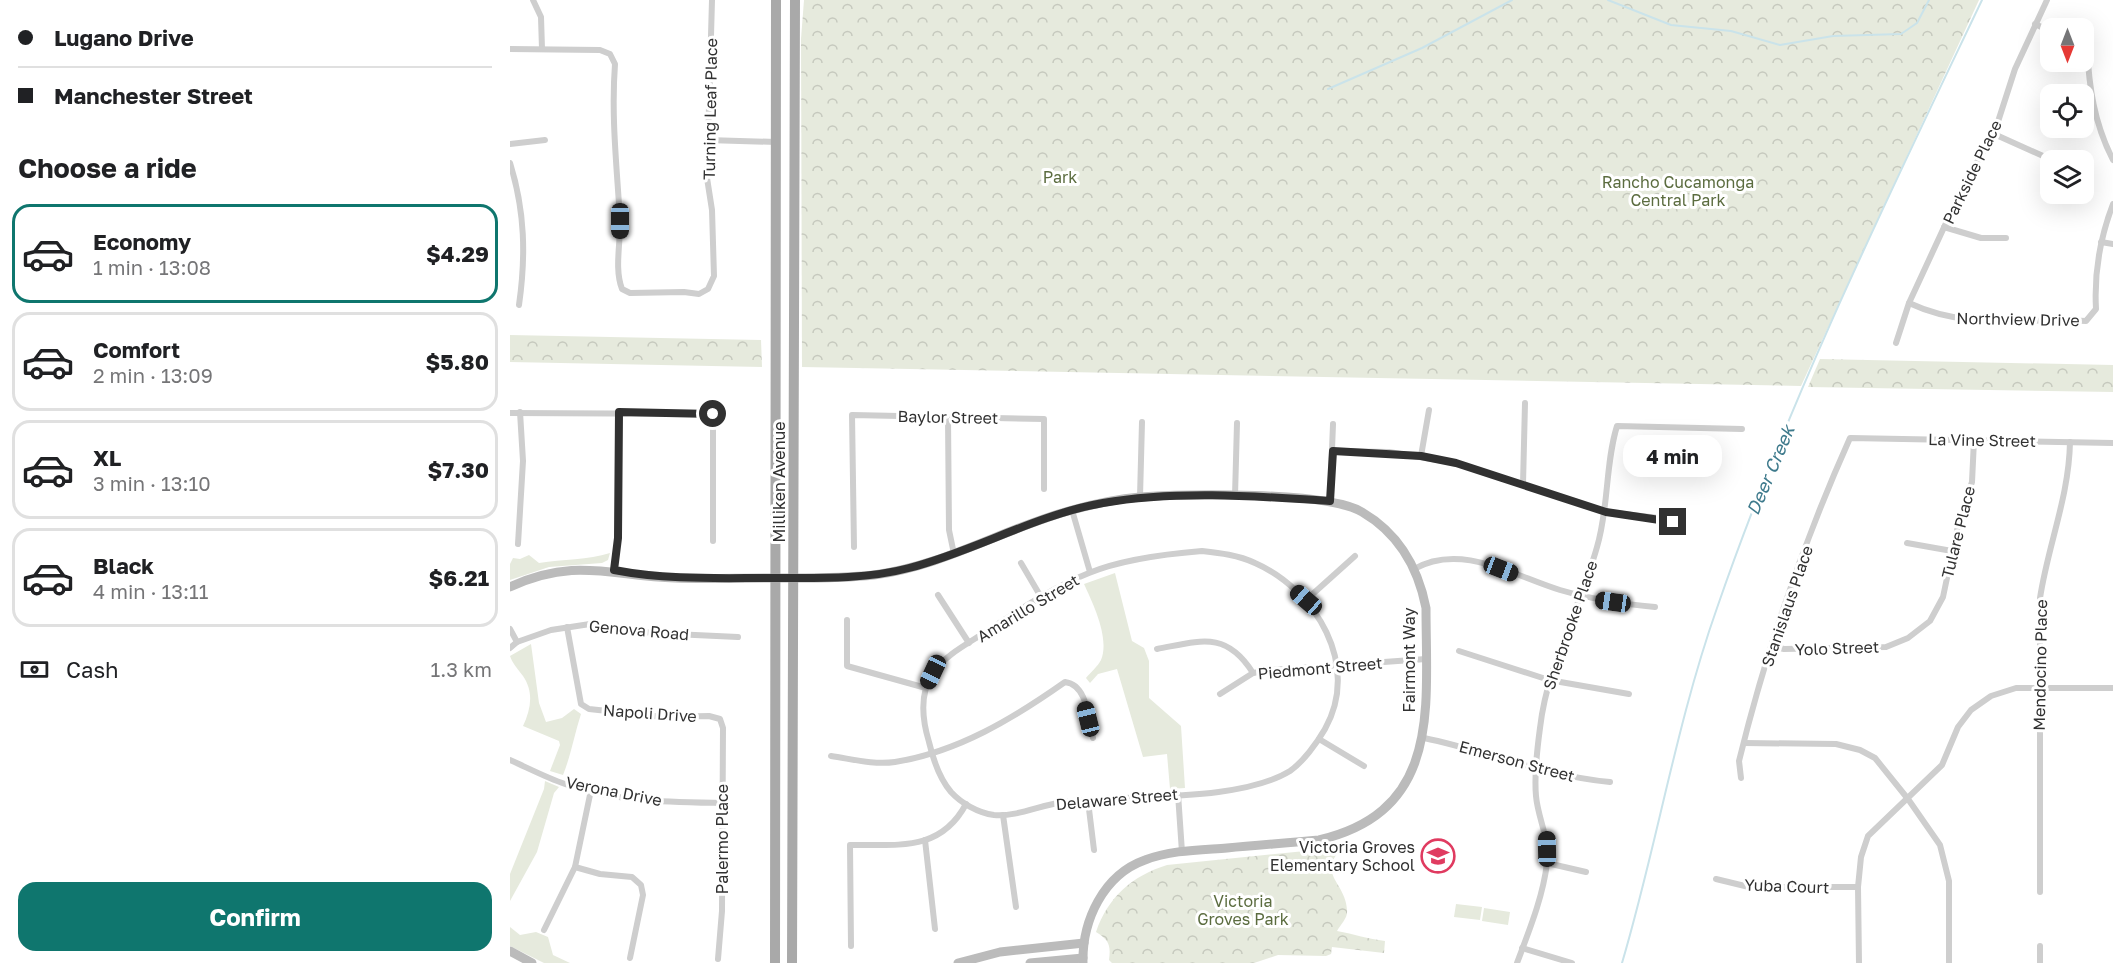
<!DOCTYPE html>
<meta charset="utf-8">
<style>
:root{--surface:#fff;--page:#f6f6f6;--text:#202124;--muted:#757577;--line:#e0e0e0;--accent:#0f766e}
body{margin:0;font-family:"Golos Text",sans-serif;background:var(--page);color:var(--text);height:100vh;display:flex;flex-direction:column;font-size:22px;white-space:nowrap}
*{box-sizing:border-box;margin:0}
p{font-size:20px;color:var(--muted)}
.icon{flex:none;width:33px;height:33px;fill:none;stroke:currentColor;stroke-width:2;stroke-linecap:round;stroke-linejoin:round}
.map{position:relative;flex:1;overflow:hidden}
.sheet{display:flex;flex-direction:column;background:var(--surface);width:510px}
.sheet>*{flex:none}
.guide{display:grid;align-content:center;height:132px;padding:0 18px;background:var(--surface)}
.needle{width:39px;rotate:180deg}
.tools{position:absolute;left:1530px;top:18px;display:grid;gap:12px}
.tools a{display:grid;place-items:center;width:54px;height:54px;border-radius:12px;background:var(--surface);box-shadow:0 6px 24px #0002;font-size:30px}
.end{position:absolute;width:27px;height:27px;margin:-14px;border:8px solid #313131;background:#fff;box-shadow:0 0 0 3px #fff}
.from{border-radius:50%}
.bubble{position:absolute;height:42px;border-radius:18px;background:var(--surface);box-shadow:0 6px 24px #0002;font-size:20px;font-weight:700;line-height:42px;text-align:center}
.car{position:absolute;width:18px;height:36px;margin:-18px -9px;border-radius:8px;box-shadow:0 0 4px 2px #0007;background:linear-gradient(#222 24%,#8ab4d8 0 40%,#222 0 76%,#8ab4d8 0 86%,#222 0)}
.guide b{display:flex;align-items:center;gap:21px;height:57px;font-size:22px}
.guide b+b{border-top:2px solid var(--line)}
.guide i{width:15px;height:15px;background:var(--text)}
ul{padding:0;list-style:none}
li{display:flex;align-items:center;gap:18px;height:99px;margin:0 12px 9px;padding:0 6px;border:3px solid var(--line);border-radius:18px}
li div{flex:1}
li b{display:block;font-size:22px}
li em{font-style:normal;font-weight:700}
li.current{border-color:var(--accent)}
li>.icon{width:54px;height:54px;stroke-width:1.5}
h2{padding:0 18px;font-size:27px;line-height:72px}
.pay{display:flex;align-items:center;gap:15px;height:66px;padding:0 18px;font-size:22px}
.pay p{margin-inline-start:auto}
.primary-button{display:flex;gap:12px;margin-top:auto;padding:12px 18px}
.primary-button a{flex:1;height:69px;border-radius:18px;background:var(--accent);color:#fff;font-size:24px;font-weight:700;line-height:69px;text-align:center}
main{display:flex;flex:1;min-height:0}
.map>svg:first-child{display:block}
</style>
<main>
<section class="sheet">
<div class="guide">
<b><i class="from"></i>Lugano Drive</b>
<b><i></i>Manchester Street</b>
</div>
<h2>Choose a ride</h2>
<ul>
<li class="current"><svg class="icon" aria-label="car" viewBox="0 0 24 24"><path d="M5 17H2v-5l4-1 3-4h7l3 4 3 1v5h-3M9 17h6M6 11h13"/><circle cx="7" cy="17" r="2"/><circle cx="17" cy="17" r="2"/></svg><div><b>Economy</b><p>1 min · 13:08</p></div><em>$4.29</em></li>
<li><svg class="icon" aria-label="car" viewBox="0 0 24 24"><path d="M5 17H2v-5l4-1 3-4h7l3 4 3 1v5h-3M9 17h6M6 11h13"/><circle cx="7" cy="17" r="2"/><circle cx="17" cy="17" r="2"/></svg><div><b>Comfort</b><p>2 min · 13:09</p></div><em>$5.80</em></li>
<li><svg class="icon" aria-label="car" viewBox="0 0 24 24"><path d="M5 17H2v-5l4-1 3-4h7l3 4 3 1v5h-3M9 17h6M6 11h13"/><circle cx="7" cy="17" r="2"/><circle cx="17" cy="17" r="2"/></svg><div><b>XL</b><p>3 min · 13:10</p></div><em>$7.30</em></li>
<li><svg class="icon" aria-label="car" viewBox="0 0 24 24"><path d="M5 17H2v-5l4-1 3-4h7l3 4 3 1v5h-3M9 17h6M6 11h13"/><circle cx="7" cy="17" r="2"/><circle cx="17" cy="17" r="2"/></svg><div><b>Black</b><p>4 min · 13:11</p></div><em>$6.21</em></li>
</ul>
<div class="pay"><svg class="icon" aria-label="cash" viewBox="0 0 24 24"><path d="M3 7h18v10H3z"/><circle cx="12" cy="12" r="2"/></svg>Cash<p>1.3 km</p></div>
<div class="primary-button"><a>Confirm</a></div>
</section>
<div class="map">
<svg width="1603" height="963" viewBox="0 0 1603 963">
<defs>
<pattern id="park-crowns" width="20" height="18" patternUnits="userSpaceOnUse" patternTransform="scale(1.5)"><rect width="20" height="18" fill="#e6eadd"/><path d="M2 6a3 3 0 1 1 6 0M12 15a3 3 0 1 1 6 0" fill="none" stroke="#c6c9be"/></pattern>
</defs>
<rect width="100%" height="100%" fill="#fff"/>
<g fill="#e6eadd">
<path d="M 100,553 L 98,560 L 92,563 L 39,567 L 0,580 L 0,564 L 3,558 L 10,559 L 19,555 L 29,563 C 53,559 78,560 100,553 Z"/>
<path d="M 605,573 L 622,641 L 634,648 L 639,661 L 639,698 L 671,726 L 675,788 L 660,789 L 657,754 L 633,757 L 607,669 L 588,674 L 580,683 L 576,678 C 580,673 588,666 591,660 C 600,638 583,604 574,584 Z"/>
<path d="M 21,644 L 29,703 L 36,722 L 52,718 L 64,709 L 71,714 C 64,736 61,755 53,775 L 40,771 L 50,745 L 49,741 L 13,726 C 21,709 24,692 13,676 C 8,669 2,663 0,656 Z"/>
<path d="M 35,781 L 49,787 L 44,793 L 27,852 L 0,901 L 0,874 L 34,789 Z"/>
<path d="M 946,904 L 972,907 L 970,920 L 944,917 Z"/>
<path d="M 974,908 L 1000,912 L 998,925 L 972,921 Z"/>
<path d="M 0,927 L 10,935 L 26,932 L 38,937 L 43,955 L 60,963 L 34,963 L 0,946 Z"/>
</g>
<g fill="url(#park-crowns)">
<path d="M 294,0 L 1469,0 L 1291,386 L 292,367 L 291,39 Z"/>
<path d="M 0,335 L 251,340 L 252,367 L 0,362 Z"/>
<path d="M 1310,359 L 1603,365 L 1603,392 L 1298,387 Z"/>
<path d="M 839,843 C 801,872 836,881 837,910 C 838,918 831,924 827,931 C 844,934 858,939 875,941 L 874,953 L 822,947 L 821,954 L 816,956 L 768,955 L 744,963 L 602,963 L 599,960 C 601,945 599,940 586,932 C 598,897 622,876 657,865 L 815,849 Z"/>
</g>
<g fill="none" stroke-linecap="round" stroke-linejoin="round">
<g stroke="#cae3ea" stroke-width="2">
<path d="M 1098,0 L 1161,25 L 1221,31 L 1270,45 L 1323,36 L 1391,34 L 1407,23 L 1419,0"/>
<path d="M 818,89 L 912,48 L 1002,0"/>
<path d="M 1112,963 C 1147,845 1166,724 1207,608 C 1279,399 1377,199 1472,0"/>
</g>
<g stroke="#cecece" stroke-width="6">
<path d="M 23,0 L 31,17 L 32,49"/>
<path d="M 1525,24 L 1540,31"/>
<path d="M 1574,45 L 1577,47 C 1579,87 1584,123 1603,160"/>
<path d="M 0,49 L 90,50 L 100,54 L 105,64 C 101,117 107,168 110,220 C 111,242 104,268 112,289 L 120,293 L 174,292 L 189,294 L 198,289 L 204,276 L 202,210 L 197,178 L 202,0"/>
<path d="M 1484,134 L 1542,160"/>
<path d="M 197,140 L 266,142"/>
<path d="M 0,144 L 35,140"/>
<path d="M 0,163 C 15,211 16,256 9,305"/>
<path d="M 1434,227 L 1471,238 L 1496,238"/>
<path d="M 1591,242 L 1603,244"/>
<path d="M 1399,303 C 1459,331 1514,317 1576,321 L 1586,309 C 1584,273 1590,238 1603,204"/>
<path d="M 1386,343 L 1399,303 L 1455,182 L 1484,134 L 1505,69 L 1537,0"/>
<path d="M 0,413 L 203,414 L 203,541"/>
<path d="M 438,417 L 439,530 L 444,554"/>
<path d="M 823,451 L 879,452 L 946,463 L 1096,512 L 1149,518 L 1176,525"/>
<path d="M 911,456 L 919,410"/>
<path d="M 1013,484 L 1015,403"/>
<path d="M 725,496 L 727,423"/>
<path d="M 630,497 L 632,422"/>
<path d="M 820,501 L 823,424"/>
<path d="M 562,510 L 580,572"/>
<path d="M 1397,543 L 1442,551"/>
<path d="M 8,544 L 13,461 L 10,412"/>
<path d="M 344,547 L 342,415 L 534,419 L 534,489"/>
<path d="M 692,551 C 710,553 728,555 745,563 C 806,590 851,665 815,729 C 807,743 793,762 780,771 C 728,803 616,794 554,802 C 530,805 507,817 484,815 C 468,813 451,803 441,792 C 429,778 423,759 419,742 C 412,719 409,694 423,673 C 434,656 457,644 474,633 C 508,611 541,588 579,573 C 613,559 655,554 692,551 Z"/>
<path d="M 511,563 L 531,597"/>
<path d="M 904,569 C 951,542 1004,576 1050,590 C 1081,599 1113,604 1145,607"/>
<path d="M 104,570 L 108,538 L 109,412"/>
<path d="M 428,595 L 459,643"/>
<path d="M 796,600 L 845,556"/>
<path d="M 337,620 L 337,666 L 416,688"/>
<path d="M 57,627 L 71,704 L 79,709 L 153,717 L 199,716 L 210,719 L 213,728 L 212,911 L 208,959"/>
<path d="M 0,629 L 7,642"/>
<path d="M 1261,646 L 1274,649 L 1376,647 L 1398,638 L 1420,621 L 1433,597 L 1449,521 L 1462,482 L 1464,440"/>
<path d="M 0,648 L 7,642 L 41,630 L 80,624 L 142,633 L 228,637"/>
<path d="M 647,649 C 690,641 716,630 743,673"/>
<path d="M 949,651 L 1039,680 L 1119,694"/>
<path d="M 710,694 L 743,673 L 761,670 L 916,659"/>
<path d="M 914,738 C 977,751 1035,776 1100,782"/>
<path d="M 809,739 L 854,766"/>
<path d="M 1234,743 L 1326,744 L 1350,750 L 1365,758 L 1398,799 L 1430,845 L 1439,881 L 1439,963"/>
<path d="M 321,756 C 342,759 363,765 385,762 C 448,752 504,718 555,682 C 578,685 578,719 583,738"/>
<path d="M 0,760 C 18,768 37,778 55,784 C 105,802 160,802 212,803"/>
<path d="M 1231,778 L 1229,761 C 1256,651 1294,541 1340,438 L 1603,443"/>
<path d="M 668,794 L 672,852"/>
<path d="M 578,801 L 584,850"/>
<path d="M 493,815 L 506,907"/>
<path d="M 415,840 L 425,929"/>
<path d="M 1037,863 L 1076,872"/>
<path d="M 65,867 L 90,874 L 122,877 L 131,885 L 133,895 L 120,958"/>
<path d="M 1206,879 L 1239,887 L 1348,887"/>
<path d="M 1530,892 L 1530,598 C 1538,545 1559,497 1560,442"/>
<path d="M 34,930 L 65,867 L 81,790"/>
<path d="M 341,946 L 340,845 C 386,844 430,853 456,804"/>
<path d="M 1012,948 L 1062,963"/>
<path d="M 1007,963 C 1019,931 1033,897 1037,863 C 1040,839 1028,819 1026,796 C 1024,774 1027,750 1030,728 C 1037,665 1070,608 1087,547 C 1099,507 1095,465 1107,426 L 1232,429"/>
<path d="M 1349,963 L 1348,887 L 1351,857 L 1358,836 L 1432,765 L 1448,727 L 1461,710 L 1481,696 L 1506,688 L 1603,688"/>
<path d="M 1530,963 L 1530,946"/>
</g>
<g stroke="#bbb" stroke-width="9">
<path d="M 0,587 C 65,557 101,576 165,578 C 195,579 225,578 255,578 C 291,578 328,579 364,575 C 434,566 495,528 562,510 C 584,504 607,499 630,497 C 675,494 817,491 852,512 C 888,533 908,567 916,608 C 916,708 932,811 809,840 C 778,843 748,845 717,848 C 691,850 661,850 635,860 C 593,875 572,921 573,963"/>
<path d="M 0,951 L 22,963"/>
<path d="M 448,963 L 490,952 L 574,943"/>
<path d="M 520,963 L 573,958"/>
</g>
<g stroke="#a9a9a9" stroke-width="10">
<path d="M 265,963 L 266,0"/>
<path d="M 282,963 L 285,0"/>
</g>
</g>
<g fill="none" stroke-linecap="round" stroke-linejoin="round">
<path stroke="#313131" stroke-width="8" d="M 203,414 L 109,412 L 108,538 L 104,570 C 156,580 206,578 258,578 C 305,578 354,580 399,568 C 465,551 525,515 593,503 C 666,490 746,496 820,501 L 823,451 L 911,456 L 946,463 L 1096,512 L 1163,522"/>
</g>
<defs>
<g id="school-ring" transform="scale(1.725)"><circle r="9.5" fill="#fff" stroke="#e03b60" stroke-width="1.5"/><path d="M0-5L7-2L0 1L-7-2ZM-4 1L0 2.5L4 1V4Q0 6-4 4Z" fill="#e03b60"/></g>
</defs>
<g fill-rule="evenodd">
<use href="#school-ring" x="928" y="856"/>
</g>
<g text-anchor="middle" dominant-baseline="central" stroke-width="6" stroke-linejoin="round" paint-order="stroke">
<g font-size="16" fill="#313131" stroke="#fff">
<text transform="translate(200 109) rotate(-89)">Turning Leaf Place</text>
<text transform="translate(1462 172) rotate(-64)">Parkside Place</text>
<text transform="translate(1508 319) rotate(1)">Northview Drive</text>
<text transform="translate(438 417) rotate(1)">Baylor Street</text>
<text transform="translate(1472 440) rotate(1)">La Vine Street</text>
<text transform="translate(269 482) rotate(-90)">Milliken Avenue</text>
<text transform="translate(1448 532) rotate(-76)">Tulare Place</text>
<text transform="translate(1277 606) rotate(-71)">Stanislaus Place</text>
<text transform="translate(518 608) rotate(-31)">Amarillo Street</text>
<text transform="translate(1060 625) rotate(-71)">Sherbrooke Place</text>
<text transform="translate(129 630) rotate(5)">Genova Road</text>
<text transform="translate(1327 648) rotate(-2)">Yolo Street</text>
<text transform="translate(899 660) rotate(-90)">Fairmont Way</text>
<text transform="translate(1530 665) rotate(-89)">Mendocino Place</text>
<text transform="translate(810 668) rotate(-5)">Piedmont Street</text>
<text transform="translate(140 713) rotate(4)">Napoli Drive</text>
<text transform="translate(1007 761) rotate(15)">Emerson Street</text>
<text transform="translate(104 791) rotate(11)">Verona Drive</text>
<text transform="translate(607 799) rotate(-5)">Delaware Street</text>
<text transform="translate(212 839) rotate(-90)">Palermo Place</text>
<text transform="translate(1277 886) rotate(2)">Yuba Court</text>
</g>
<g font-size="16" fill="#5b6c3f" stroke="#fff">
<text x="550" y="177">Park</text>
<text x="1168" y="182">Rancho Cucamonga<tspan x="1168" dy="18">Central Park</tspan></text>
<text x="733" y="901">Victoria<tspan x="733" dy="18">Groves Park</tspan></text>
</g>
<g font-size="16" fill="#313131" stroke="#fff" text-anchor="end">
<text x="905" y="847">Victoria Groves<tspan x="905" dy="18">Elementary School</tspan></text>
</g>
<g font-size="18" font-style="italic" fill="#3e7a8c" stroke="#fff">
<text transform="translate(1260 470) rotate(-67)">Deer Creek</text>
</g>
</g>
</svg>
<div class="tools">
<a><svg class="needle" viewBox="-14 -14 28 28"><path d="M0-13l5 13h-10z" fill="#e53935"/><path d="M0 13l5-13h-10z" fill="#757577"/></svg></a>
<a><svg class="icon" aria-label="locate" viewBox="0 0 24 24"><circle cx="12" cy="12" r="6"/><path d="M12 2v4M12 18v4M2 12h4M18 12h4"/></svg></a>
<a><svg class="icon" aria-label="layers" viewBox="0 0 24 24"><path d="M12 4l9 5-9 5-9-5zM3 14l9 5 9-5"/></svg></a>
</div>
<i class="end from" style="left:203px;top:414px"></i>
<i class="end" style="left:1163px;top:522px"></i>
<div class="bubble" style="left:1113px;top:435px;width:99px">4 min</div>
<i class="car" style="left:110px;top:221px;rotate:180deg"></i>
<i class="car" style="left:991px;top:569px;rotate:111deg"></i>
<i class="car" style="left:796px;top:600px;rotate:311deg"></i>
<i class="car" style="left:1103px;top:602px;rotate:278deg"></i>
<i class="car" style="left:423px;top:672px;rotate:205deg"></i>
<i class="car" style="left:578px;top:719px;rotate:346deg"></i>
<i class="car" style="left:1037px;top:849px;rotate:359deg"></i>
</div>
</main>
